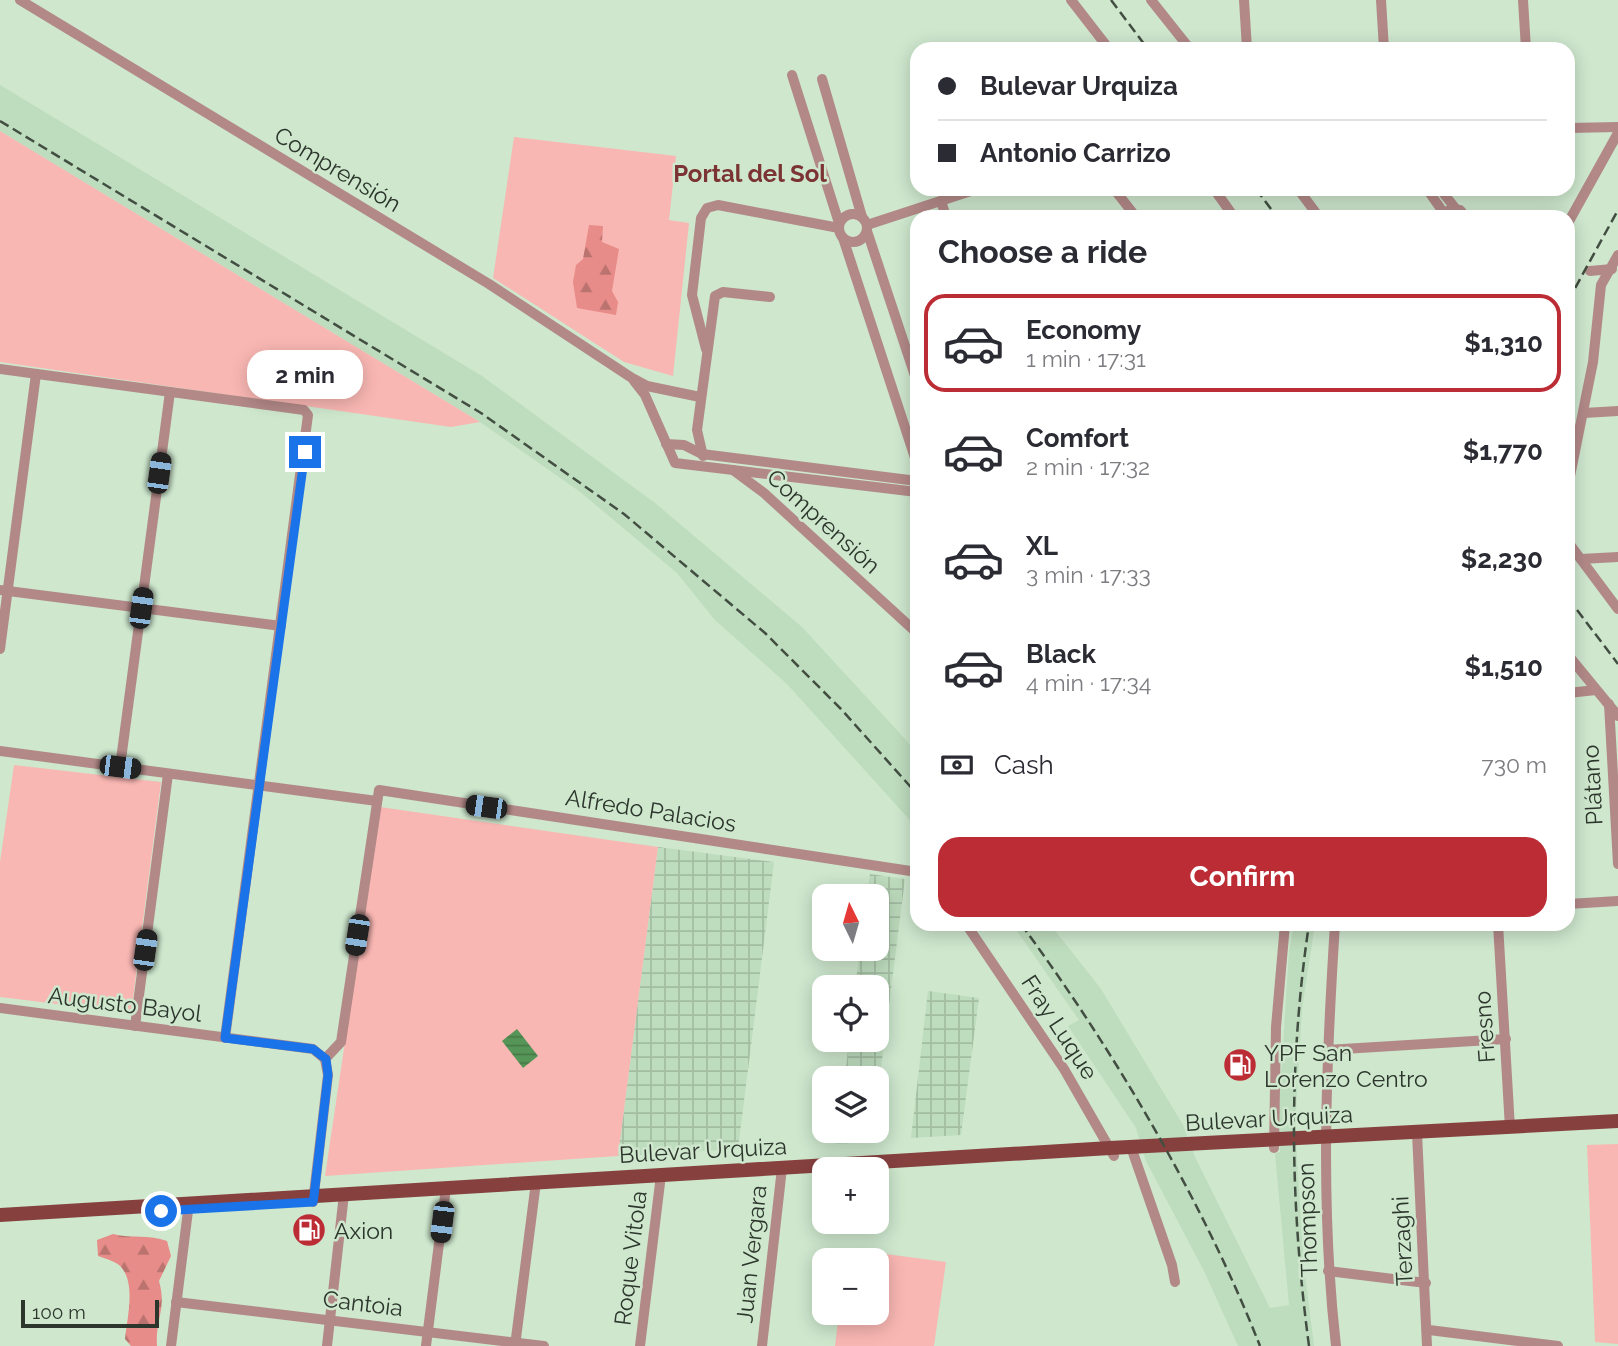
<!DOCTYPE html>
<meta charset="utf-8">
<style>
:root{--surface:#fff;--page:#f2f2f3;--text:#2b2b33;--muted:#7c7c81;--line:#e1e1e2;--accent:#bc2c35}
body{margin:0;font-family:Raleway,sans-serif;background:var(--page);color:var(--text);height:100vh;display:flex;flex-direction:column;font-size:26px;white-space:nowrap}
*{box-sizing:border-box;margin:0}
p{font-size:23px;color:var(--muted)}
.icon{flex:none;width:38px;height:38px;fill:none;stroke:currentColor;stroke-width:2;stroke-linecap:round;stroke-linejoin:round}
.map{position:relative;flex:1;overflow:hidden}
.details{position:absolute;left:910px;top:210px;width:665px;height:721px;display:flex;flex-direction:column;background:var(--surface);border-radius:21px;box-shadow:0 4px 18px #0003}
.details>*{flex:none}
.guide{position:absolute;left:910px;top:42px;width:665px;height:154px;border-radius:21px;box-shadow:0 4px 18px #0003;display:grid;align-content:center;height:154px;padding:0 28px;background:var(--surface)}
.needle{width:46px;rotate:355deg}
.controls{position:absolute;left:812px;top:884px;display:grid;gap:14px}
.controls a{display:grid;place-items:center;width:77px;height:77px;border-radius:14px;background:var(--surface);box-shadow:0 4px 18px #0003;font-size:35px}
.scale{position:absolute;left:21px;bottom:18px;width:138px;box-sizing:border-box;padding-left:7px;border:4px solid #2c362c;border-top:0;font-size:19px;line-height:24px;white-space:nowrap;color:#2c362c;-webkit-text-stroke:5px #cee7cd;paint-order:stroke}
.end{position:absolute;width:32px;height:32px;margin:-16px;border:9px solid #1a73e8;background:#fff;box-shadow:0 0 0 4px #fff}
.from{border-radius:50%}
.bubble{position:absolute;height:49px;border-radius:21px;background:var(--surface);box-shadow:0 4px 18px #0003;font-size:23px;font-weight:700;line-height:49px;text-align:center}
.car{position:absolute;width:21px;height:42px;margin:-21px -10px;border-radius:9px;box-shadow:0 0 5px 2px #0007;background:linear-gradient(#222 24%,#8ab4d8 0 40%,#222 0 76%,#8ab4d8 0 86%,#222 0)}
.guide b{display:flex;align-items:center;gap:24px;height:66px;font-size:26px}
.guide b+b{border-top:2px solid var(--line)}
.guide i{width:18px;height:18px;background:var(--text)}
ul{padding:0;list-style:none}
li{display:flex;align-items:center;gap:21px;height:98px;margin:0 14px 10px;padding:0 14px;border:4px solid transparent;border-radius:21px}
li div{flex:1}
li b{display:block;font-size:26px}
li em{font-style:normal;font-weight:700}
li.current{border-color:var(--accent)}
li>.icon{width:63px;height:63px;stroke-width:1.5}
h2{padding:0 28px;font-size:32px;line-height:84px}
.pay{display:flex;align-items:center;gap:18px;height:77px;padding:0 28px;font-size:26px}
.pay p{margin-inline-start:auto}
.action{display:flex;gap:14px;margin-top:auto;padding:14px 28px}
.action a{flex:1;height:80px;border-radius:21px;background:var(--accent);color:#fff;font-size:28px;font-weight:700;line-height:80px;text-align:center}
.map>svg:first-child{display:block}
</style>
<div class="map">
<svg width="1618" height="1346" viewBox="0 0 1618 1346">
<defs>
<pattern id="industrial-grid" width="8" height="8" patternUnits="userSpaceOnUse" patternTransform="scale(1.75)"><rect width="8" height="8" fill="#bedcbe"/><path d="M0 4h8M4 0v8" fill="none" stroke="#a3bda3"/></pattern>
<pattern id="forest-firs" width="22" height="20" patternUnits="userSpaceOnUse" patternTransform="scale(1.75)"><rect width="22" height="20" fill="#e78c88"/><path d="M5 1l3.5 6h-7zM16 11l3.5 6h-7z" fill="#bb736f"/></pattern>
<pattern id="water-rules" width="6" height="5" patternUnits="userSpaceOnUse" patternTransform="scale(1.75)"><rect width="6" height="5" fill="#559557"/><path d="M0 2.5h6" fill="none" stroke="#477a48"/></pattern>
</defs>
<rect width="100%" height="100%" fill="#cee7cd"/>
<g fill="#bedcbe">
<path d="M 0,85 L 482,376 L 655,503 L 802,627 L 917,752 L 917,828 L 787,684 L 715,620 L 677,573 L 579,491 L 480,422 L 0,131 Z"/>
<path d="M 1012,924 L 1050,924 L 1101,989 L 1183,1125 L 1195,1157 L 1270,1308 L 1289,1305 L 1275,1153 L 1280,1152 L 1278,1124 L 1289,951 L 1294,924 L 1315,924 L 1302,1009 L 1295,1128 L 1304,1266 L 1314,1346 L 1238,1346 L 1204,1271 L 1146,1161 L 1136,1128 L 1068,1026 L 1079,1020 Z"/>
</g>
<g fill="url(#industrial-grid)">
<path d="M 658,847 L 774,862 L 738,1149 L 618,1156 Z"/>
<path d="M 870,874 L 905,879 L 877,1100 L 877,1078 L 845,1078 L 849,1040 L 877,1040 L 877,987 L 855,987 L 860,949 L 877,948 L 877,896 L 867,896 Z"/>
<path d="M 928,991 L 979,998 L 961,1135 L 911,1138 Z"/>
<path d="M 838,1131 L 873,1131 L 871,1142 L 836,1144 Z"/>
</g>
<g fill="#f9b7b3">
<path d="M 0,131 L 480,422 L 451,427 L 0,362 Z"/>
<path d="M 514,137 L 676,156 L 669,220 L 689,223 L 673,376 L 624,362 L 493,278 Z"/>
<path d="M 14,765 L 161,782 L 131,1013 L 0,997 L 0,862 Z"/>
<path d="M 380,807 L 658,847 L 618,1156 L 325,1176 Z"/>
<path d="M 1618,1144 L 1618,1344 L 1595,1342 L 1587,1145 Z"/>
<path d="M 848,1249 L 946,1262 L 934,1346 L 835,1346 L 839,1313 L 877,1312 L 877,1260 L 846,1260 Z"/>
</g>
<g fill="url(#forest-firs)">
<path d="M 589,225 L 603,226 L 602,242 L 619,249 L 612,291 L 618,302 L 616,315 L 577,308 L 573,282 L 576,265 L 583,259 Z"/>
<path d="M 113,1234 C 132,1239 149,1234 167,1241 L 171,1256 L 159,1281 C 167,1309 155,1319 157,1346 L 131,1346 L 125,1339 C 127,1318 137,1281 119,1265 C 114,1261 104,1258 98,1256 L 97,1240 Z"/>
</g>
<path fill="url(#water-rules)" d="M 517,1029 L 538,1056 L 523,1068 L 502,1041 Z"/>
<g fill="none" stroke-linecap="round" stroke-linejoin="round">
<g stroke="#b28987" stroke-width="10">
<path d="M 20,0 L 489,284 L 632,378 L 647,386 L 700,397"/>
<path d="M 1071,0 L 1109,49"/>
<path d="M 1151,0 L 1190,49"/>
<path d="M 1244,0 L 1247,49"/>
<path d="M 1381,0 L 1384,49"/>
<path d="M 1523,0 L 1526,49"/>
<path d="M 792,75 L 839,223"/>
<path d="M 822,79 L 862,217"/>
<path d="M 1568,128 L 1618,127"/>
<path d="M 1114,189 L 1136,217"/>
<path d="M 1214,189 L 1234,217"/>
<path d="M 1298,189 L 1319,217"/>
<path d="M 1427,189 L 1443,212"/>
<path d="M 1440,189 L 1456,209"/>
<path d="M 941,201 L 946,217"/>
<circle cx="853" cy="228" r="14"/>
<path d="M 1439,217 L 1451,209 L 1460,210 L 1466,217"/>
<path d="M 1568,223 L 1618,133"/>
<path d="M 867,225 L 977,189"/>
<path d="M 867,231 L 917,382"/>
<path d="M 843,238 L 917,464"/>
<path d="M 1590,271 L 1612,269"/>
<path d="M 706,349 L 692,295 L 701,218 L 707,208 L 718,205 L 839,228"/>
<path d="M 0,369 L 304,410 L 308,415 L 225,1038"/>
<path d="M 634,381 L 645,395 L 675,463 L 917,492"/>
<path d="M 1584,413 L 1618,411"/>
<path d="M 666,444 L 684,445 L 702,454 L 917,481"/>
<path d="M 703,456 L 697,430 L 715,296 L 723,292 L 770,297"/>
<path d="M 733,470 L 764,493 L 917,633"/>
<path d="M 1568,486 L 1593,362 L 1601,285 L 1618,255"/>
<path d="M 1568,542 L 1618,609"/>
<path d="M 1581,559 L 1618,557"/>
<path d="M 0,590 L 281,626"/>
<path d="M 0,649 L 36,374"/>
<path d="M 1568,655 L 1618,716"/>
<path d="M 1568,693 L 1596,690"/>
<path d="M 1609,704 L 1618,864"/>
<path d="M 0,751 L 377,801"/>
<path d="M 120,767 L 170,392"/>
<path d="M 1568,904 L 1618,901"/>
<path d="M 966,924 L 1064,1069 L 1114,1156"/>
<path d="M 1335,924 C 1326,1065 1320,1205 1336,1346"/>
<path d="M 1498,924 L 1510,1128"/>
<path d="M 0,1008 L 313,1049 L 325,1059"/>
<path d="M 135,1026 L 168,774"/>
<path d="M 1327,1050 L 1506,1039"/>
<path d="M 1417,1133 L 1427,1346"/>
<path d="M 1131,1147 L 1172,1265 L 1175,1282"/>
<path d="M 1274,1148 L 1276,1027 L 1285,924"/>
<path d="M 313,1202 L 328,1075 L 325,1059 L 341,1042 L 379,790 L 917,872"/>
<path d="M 1328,1271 L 1426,1283"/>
<path d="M 176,1302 L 544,1346"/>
<path d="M 1429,1330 L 1558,1346"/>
<path d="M 171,1346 L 189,1203"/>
<path d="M 327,1346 L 344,1194"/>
<path d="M 426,1346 L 446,1188"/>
<path d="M 515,1346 L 536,1182"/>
<path d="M 640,1346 L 661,1175"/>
<path d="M 762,1346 L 782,1168"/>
</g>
<path stroke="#86413f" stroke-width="14" d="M 0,1215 L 1110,1148 L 1618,1121"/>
<g stroke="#424e41" stroke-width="2.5" stroke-dasharray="10 5" stroke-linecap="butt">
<path d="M 1111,0 L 1148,49"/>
<path d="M 0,121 L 481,413 L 624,514 L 765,633 L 841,709 L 917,794"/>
<path d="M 1256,189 L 1277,217"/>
<path d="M 1568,301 L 1618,210"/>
<path d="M 1568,598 L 1618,664"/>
<path d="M 1021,924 C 1113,1049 1203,1201 1260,1346"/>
<path d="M 1309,1346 C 1290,1204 1288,1065 1309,924"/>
</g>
</g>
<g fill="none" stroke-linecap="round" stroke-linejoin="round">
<path stroke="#1a73e8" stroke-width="9" d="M 161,1211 L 313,1202 L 314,1196 L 328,1075 L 326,1059 L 313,1049 L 225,1038 L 305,452"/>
</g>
<defs>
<g id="fuel-disc" transform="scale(1.75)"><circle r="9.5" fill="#bc2c35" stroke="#cee7cd"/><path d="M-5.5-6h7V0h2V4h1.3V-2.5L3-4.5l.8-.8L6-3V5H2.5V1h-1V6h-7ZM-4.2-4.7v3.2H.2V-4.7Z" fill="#fff"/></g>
</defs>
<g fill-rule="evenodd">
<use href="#fuel-disc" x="1240" y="1065"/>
<use href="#fuel-disc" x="309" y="1230"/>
</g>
<g text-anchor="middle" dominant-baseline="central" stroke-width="5" stroke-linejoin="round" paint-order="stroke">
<g font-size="23" fill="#2c362c" stroke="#cee7cd">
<text transform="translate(338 169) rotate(31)">Comprensión</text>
<text transform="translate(824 521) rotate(42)">Comprensión</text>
<text transform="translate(1592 785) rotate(-93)">Plátano</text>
<text transform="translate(651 810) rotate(9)">Alfredo Palacios</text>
<text transform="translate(125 1004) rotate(7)">Augusto Bayol</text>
<text transform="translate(1060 1027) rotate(57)">Fray Luque</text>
<text transform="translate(1484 1027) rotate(-94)">Fresno</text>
<text transform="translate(1269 1118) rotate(-3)">Bulevar Urquiza</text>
<text transform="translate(703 1150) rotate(-3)">Bulevar Urquiza</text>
<text transform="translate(1307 1220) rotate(-92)">Thompson</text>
<text transform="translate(1402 1241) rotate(-93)">Terzaghi</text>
<text transform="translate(751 1254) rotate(-84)">Juan Vergara</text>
<text transform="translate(630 1258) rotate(-83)">Roque Vitola</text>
<text transform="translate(363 1303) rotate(7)">Cantoia</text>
</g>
<g font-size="23" fill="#2c362c" stroke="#cee7cd" text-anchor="start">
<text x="1264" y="1052">YPF San<tspan x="1264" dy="26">Lorenzo Centro</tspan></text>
<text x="334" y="1230">Axion</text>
</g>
<g font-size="24" font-weight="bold" fill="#7b3433" stroke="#cee7cd">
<text x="750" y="173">Portal del Sol</text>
</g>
</g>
</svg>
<div class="controls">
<a><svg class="needle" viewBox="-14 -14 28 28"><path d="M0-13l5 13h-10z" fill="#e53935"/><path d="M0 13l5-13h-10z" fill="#7c7c81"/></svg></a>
<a><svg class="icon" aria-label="locate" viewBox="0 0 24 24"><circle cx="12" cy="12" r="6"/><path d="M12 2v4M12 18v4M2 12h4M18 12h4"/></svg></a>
<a><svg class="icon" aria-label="layers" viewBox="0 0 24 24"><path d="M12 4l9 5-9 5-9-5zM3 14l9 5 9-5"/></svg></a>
<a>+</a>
<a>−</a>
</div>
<div class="scale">100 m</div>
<i class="end from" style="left:161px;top:1211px"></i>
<i class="end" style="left:305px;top:452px"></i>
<div class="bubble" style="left:247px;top:350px;width:116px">2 min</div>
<i class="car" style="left:159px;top:473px;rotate:8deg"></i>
<i class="car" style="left:141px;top:608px;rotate:8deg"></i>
<i class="car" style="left:120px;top:767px;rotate:97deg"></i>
<i class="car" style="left:486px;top:807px;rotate:278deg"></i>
<i class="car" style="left:357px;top:935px;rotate:189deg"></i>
<i class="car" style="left:145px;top:950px;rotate:8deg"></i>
<i class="car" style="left:442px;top:1222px;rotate:187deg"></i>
<div class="guide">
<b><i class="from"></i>Bulevar Urquiza</b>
<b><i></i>Antonio Carrizo</b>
</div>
<section class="details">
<h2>Choose a ride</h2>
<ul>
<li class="current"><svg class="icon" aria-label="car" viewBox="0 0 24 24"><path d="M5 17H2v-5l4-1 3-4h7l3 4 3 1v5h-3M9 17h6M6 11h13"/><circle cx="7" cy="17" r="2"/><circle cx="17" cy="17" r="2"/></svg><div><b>Economy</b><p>1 min · 17:31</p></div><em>$1,310</em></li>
<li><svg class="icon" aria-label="car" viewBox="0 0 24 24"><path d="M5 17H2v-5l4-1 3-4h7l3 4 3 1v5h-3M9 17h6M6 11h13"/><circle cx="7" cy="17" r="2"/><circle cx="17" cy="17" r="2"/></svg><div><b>Comfort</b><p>2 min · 17:32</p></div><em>$1,770</em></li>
<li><svg class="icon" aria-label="car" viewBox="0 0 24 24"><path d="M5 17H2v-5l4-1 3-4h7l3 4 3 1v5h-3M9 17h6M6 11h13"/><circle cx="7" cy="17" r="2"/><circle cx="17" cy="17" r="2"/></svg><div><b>XL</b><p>3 min · 17:33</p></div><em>$2,230</em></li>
<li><svg class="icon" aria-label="car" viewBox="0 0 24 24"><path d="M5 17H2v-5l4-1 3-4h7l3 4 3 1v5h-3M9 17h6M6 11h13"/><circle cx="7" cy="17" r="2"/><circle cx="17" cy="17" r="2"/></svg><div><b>Black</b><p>4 min · 17:34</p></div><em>$1,510</em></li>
</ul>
<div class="pay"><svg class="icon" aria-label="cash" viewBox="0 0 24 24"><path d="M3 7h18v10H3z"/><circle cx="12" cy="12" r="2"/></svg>Cash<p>730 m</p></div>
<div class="action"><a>Confirm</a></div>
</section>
</div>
